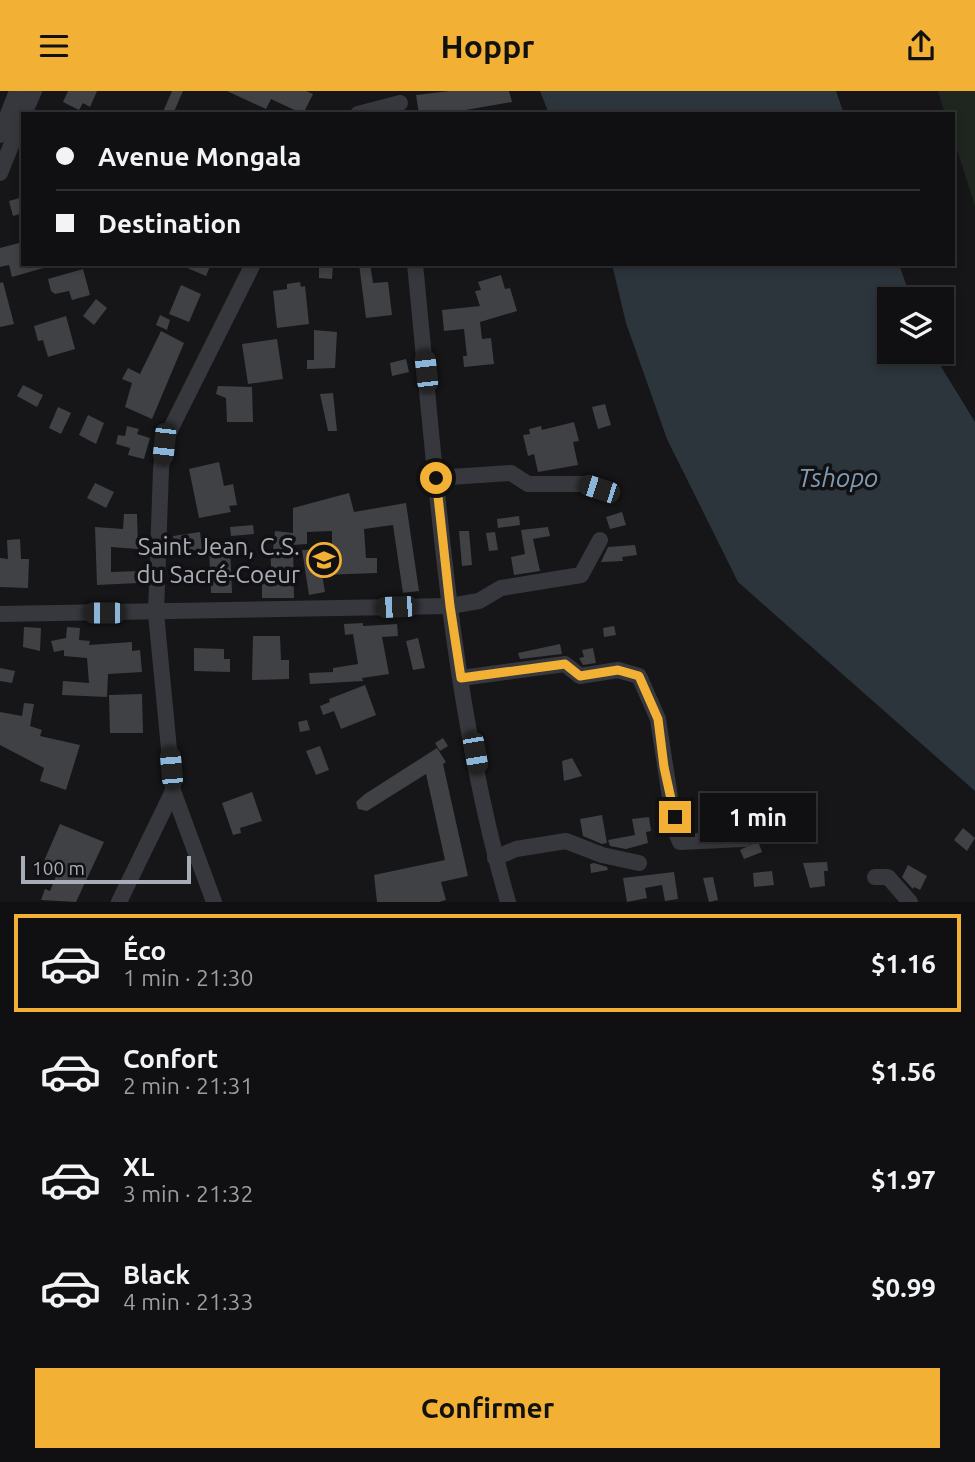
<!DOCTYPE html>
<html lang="fr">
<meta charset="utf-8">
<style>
:root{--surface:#101012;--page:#1e1e20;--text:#f1f3f6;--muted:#9c9d9f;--line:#303032;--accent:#f2b134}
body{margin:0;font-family:Ubuntu,sans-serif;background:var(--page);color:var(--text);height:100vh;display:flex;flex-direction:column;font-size:26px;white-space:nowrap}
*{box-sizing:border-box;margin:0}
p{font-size:23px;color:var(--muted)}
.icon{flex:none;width:38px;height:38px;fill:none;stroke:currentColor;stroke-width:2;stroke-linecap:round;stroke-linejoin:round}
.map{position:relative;height:811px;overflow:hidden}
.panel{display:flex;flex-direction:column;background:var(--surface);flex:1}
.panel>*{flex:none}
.guide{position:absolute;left:21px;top:21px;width:934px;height:154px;border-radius:0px;box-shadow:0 4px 10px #0003,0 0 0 2px var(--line);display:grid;align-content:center;height:154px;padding:0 35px;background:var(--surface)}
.controls{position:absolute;left:877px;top:196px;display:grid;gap:14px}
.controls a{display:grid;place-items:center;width:77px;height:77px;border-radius:0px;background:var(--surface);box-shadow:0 4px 10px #0003,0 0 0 2px var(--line);font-size:35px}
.scale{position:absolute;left:21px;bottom:18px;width:170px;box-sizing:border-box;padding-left:7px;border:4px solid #a8adb8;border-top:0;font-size:19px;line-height:24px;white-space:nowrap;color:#a8adb8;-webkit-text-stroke:5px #111113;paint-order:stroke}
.end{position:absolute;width:32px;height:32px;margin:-16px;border:9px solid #f2b134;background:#111;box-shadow:0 0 0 4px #111}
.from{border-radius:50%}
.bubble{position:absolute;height:49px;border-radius:0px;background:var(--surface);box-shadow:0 4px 10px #0003,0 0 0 2px var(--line);font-size:23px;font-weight:600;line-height:49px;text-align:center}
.car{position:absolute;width:21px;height:42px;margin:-21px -10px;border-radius:9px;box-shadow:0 0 5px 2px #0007;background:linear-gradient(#222 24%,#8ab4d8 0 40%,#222 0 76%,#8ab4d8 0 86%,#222 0)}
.guide b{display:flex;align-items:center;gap:24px;height:66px;font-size:26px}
.guide b+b{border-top:2px solid var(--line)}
.guide i{width:18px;height:18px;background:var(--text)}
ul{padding:12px 0 0;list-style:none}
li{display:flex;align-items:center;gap:21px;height:98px;margin:0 14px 10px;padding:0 21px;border:4px solid transparent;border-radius:0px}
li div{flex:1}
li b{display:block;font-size:26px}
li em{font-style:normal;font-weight:600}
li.active{border-color:var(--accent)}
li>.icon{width:63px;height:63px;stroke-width:1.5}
.primary-button{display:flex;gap:14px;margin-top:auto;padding:14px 35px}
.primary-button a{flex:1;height:80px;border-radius:0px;background:var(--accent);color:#111;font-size:28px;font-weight:600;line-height:80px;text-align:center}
header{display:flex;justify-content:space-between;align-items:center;height:91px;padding:0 35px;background:var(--accent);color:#111;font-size:32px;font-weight:600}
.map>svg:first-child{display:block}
</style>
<header><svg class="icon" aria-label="menu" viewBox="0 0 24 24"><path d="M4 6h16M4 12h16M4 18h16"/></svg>Hoppr<svg class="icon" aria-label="share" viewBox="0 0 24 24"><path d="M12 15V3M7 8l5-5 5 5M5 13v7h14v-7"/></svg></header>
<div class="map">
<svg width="975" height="811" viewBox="0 0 975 811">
<rect width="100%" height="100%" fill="#161618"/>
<path fill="#1e261f" d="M 938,0 L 975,0 L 975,115 L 954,49 L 954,23 L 945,23 Z"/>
<g fill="#2c353c">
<path d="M 540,0 L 836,0 L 844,23 L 549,23 Z"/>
<path d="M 612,173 L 899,173 L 911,208 L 889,208 L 889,261 L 932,261 L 975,331 L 975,700 L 738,491 L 667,348 L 626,232 Z"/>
</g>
<g fill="#404145">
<path d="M 68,0 L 97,0 L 90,16 L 83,12 L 79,19 L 63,11 Z"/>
<path d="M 172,0 L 183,0 L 173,23 L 162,23 Z"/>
<path d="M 227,0 L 306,0 L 313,3 L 303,23 L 271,8 L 266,18 Z"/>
<path d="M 450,0 L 509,0 L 512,11 L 460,20 L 419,23 L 416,4 Z"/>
<path d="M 23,106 L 23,122 L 13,125 L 9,110 Z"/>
<path d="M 23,151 L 23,173 L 47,176 L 12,186 L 9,174 L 0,176 L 0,157 Z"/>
<path d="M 178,173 L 211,173 L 206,185 Z"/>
<path d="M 319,173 L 333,173 L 332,188 L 319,187 Z"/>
<path d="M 359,173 L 370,173 L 373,192 L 388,191 L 392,224 L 366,227 Z"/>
<path d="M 83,178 L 90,204 L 72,209 L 69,200 L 55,203 L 51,200 L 48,188 Z"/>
<path d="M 501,184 L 505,198 L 510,197 L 517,220 L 480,231 L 482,248 L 491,247 L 494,273 L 464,276 L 463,265 L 467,265 L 464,238 L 444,240 L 442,219 L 480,215 L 475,200 L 481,199 L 478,191 Z"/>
<path d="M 3,191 L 14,233 L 0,236 L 0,192 Z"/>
<path d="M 300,191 L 301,196 L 305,195 L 309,233 L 277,237 L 273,200 L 287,198 L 287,193 Z"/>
<path d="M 181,194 L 201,203 L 189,231 L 169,223 Z"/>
<path d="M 96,208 L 107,217 L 94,234 L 83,225 Z"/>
<path d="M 160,224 L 170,229 L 167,239 L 156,234 Z"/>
<path d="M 66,225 L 75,258 L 48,266 L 43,249 L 38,250 L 34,235 Z"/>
<path d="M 314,239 L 337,241 L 335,277 L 307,278 L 307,269 L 314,269 Z"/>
<path d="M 161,240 L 184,252 L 152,328 L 125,316 L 132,292 L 122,288 L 128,277 L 140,283 Z"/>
<path d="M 277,248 L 283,288 L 248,293 L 242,253 Z"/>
<path d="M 406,268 L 409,281 L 392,285 L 390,272 Z"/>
<path d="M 23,294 L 43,304 L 37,316 L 17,305 Z"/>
<path d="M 218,295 L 252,296 L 253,331 L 227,331 L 226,307 L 216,303 Z"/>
<path d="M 333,302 L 337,340 L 328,340 L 320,303 Z"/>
<path d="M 605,313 L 611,334 L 598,338 L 592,316 Z"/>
<path d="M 58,316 L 71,322 L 61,343 L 49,337 Z"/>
<path d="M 88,324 L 104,332 L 96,353 L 79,344 Z"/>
<path d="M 574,331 L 579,350 L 573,351 L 578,374 L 538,381 L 534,363 L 528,365 L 523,344 L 530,343 L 529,338 L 541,335 L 542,339 Z"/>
<path d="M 127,335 L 139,338 L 137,343 L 150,347 L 144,368 L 128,364 L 130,357 L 116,353 L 118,344 L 125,345 Z"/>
<path d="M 219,371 L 224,395 L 233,393 L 237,414 L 229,415 L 231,421 L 199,427 L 189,378 Z"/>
<path d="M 95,392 L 114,401 L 106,417 L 87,407 Z"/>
<path d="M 349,402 L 354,421 L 406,412 L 419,500 L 403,502 L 393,434 L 364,438 L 366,467 L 377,467 L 377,482 L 322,484 L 325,501 L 309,504 L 302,459 L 332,458 L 332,440 L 307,441 L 307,453 L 293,454 L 294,507 L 262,507 L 262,490 L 272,489 L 270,459 L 273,459 L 275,440 L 293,442 L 293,417 Z"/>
<path d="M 622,421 L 626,434 L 610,438 L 606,426 Z"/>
<path d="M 124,423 L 137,423 L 138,458 L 111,456 L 111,481 L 138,480 L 138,492 L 97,494 L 95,436 L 123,438 Z"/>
<path d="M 519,425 L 520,434 L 498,437 L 497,428 Z"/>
<path d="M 253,434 L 254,443 L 231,445 L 230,436 Z"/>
<path d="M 548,436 L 550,445 L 533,448 L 540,480 L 514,484 L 511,466 L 525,463 L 521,439 Z"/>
<path d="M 459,440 L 469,440 L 472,474 L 462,475 Z"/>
<path d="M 200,441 L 202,458 L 176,462 L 173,445 Z"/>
<path d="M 495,441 L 498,459 L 489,460 L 486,442 Z"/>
<path d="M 20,448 L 21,468 L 29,468 L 28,497 L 0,496 L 0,467 L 8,468 L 7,449 Z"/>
<path d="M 635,454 L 637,464 L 622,466 L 623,470 L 601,471 L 608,456 Z"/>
<path d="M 209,456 L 230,456 L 232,502 L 211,502 Z"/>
<path d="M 363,532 L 363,535 L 397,533 L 398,545 L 382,546 L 389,583 L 362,587 L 363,590 L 310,593 L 309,582 L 333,581 L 333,577 L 358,573 L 353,543 L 345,544 L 344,533 Z"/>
<path d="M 614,535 L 616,544 L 604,546 L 603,537 Z"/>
<path d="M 24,536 L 41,537 L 40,560 L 23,556 Z"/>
<path d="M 67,536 L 80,537 L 79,549 L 90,550 L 89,554 L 132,551 L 132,560 L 140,559 L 142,581 L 108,583 L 107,606 L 62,604 L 63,590 L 89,592 L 87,567 L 64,565 L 64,559 L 54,561 L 51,550 L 66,547 Z"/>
<path d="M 253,545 L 280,545 L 281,569 L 289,569 L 289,588 L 252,589 Z"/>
<path d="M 418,547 L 425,577 L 413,579 L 406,550 Z"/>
<path d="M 560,553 L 562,563 L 520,568 L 518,562 Z"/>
<path d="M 194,557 L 224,558 L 224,568 L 230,568 L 230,581 L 194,580 Z"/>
<path d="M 593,557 L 596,572 L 583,574 L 579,567 L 584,566 L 582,559 Z"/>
<path d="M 0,577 L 15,580 L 12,592 L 0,590 Z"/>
<path d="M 365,594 L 376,624 L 341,638 L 334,620 L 323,624 L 320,615 L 330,611 L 329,608 Z"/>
<path d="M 142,603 L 143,642 L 110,642 L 109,604 Z"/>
<path d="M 24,612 L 34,613 L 30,635 L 42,639 L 40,645 L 80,654 L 66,699 L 40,690 L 44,677 L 0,654 L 0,621 L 22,625 Z"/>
<path d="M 307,629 L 310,639 L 300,641 L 298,631 Z"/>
<path d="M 443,647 L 448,655 L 440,660 L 435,652 Z"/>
<path d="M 320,655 L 329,679 L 316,684 L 306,660 Z"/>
<path d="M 437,657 L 446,671 L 443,673 L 468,785 L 441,791 L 446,809 L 439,811 L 377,811 L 374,784 L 445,769 L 426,683 L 367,720 L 358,718 L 356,711 L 365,703 Z"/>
<path d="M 572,667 L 582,685 L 564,690 L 562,670 Z"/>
<path d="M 252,701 L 262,730 L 240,737 L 241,742 L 233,744 L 222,712 Z"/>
<path d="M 602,724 L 607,752 L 602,753 L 583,745 L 580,728 Z"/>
<path d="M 649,726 L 651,740 L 646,741 L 648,752 L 626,758 L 610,755 L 608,749 L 635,744 L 632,728 Z"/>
<path d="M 60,733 L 104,751 L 76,811 L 41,809 L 45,798 L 50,800 L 57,783 L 41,777 Z"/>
<path d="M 963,737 L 975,747 L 967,760 L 954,749 Z"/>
<path d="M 758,750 L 762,761 L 744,768 L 740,759 Z"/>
<path d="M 827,771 L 828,780 L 824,780 L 825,795 L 810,797 L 803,772 Z"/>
<path d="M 594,772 L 607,776 L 608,779 L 591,782 L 590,773 Z"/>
<path d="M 908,774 L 927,785 L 920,799 L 914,796 L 913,798 L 902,786 Z"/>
<path d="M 772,780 L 774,794 L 754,796 L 753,782 Z"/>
<path d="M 674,781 L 678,808 L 665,810 L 662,794 L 645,797 L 647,807 L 627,811 L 623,787 Z"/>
<path d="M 713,786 L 718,809 L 709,811 L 703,787 Z"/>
</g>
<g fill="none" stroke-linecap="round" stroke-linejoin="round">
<g stroke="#37383d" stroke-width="16">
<path d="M 24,23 L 34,0"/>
<path d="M 358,23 L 400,12"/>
<path d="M 0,44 L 17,0"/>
<path d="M 0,82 L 23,25"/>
<path d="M 415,173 C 436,383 449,608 508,811"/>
<path d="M 436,387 L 511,382 L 528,393 L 583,393 L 599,398"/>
<path d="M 0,523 L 450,515 L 479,510 L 501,497 L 581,484 L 600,449"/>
<path d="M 461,587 L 565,573 L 580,585 L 618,579 L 639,585 L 658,628 L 675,739 L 680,751 L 744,748"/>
<path d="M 495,767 L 516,758 L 566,750 L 602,764 L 639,772"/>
<path d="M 875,786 L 888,786 L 910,811"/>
<path d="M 119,811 L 173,700"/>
<path d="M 214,811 L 173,700 L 156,522 L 161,378 L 164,353 L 171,337 L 253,173"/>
</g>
</g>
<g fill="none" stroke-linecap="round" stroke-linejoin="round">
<path stroke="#f2b134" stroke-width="9" d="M 436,387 L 450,515 L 461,587 L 565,573 L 580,585 L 618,579 L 639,585 L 658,628 L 664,676 L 675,726"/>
</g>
<defs>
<g id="school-ring" transform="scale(1.75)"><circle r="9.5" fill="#111113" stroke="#f2b134" stroke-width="1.5"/><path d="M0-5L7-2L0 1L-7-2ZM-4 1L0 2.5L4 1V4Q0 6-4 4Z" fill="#f2b134"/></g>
</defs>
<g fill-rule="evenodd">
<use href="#school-ring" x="324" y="469"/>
</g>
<g text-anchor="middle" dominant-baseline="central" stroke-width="7" stroke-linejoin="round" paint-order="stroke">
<g font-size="24" fill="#a8adb8" stroke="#111113" text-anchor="end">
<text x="300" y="455">Saint Jean, C.S.<tspan x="300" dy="28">du Sacré-Coeur</tspan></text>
</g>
<g font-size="26" font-style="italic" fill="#7f9bb3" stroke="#111113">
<text x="838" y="386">Tshopo</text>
</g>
</g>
</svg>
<div class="controls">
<a><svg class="icon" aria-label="layers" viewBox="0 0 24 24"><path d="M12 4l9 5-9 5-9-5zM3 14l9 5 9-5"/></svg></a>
</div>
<div class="scale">100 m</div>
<i class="end from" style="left:436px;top:387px"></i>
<i class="end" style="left:675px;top:726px"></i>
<div class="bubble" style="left:700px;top:702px;width:116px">1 min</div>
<i class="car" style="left:426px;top:280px;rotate:354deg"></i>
<i class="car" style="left:164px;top:353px;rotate:186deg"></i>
<i class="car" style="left:599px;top:398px;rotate:288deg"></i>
<i class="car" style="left:396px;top:516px;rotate:268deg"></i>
<i class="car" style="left:104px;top:522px;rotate:270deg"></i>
<i class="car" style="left:475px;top:662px;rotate:170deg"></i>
<i class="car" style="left:171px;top:677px;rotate:355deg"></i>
<div class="guide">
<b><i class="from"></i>Avenue Mongala</b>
<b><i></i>Destination</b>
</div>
</div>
<section class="panel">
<ul>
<li class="active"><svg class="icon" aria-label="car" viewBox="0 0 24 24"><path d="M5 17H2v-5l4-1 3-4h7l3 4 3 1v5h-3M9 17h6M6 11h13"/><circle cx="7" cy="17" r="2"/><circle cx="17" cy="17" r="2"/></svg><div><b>Éco</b><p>1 min · 21:30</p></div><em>$1.16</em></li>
<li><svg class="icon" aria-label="car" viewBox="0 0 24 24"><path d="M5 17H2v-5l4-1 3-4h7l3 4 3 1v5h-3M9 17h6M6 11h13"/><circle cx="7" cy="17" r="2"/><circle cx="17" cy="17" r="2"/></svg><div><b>Confort</b><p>2 min · 21:31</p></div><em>$1.56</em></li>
<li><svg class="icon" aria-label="car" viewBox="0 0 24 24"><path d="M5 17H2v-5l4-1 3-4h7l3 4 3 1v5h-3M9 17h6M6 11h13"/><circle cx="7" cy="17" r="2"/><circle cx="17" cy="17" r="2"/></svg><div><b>XL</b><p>3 min · 21:32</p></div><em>$1.97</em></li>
<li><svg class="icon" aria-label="car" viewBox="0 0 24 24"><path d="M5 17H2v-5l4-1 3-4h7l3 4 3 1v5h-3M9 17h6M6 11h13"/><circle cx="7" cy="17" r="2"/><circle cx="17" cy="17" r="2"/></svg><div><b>Black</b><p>4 min · 21:33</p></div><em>$0.99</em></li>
</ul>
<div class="primary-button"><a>Confirmer</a></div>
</section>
